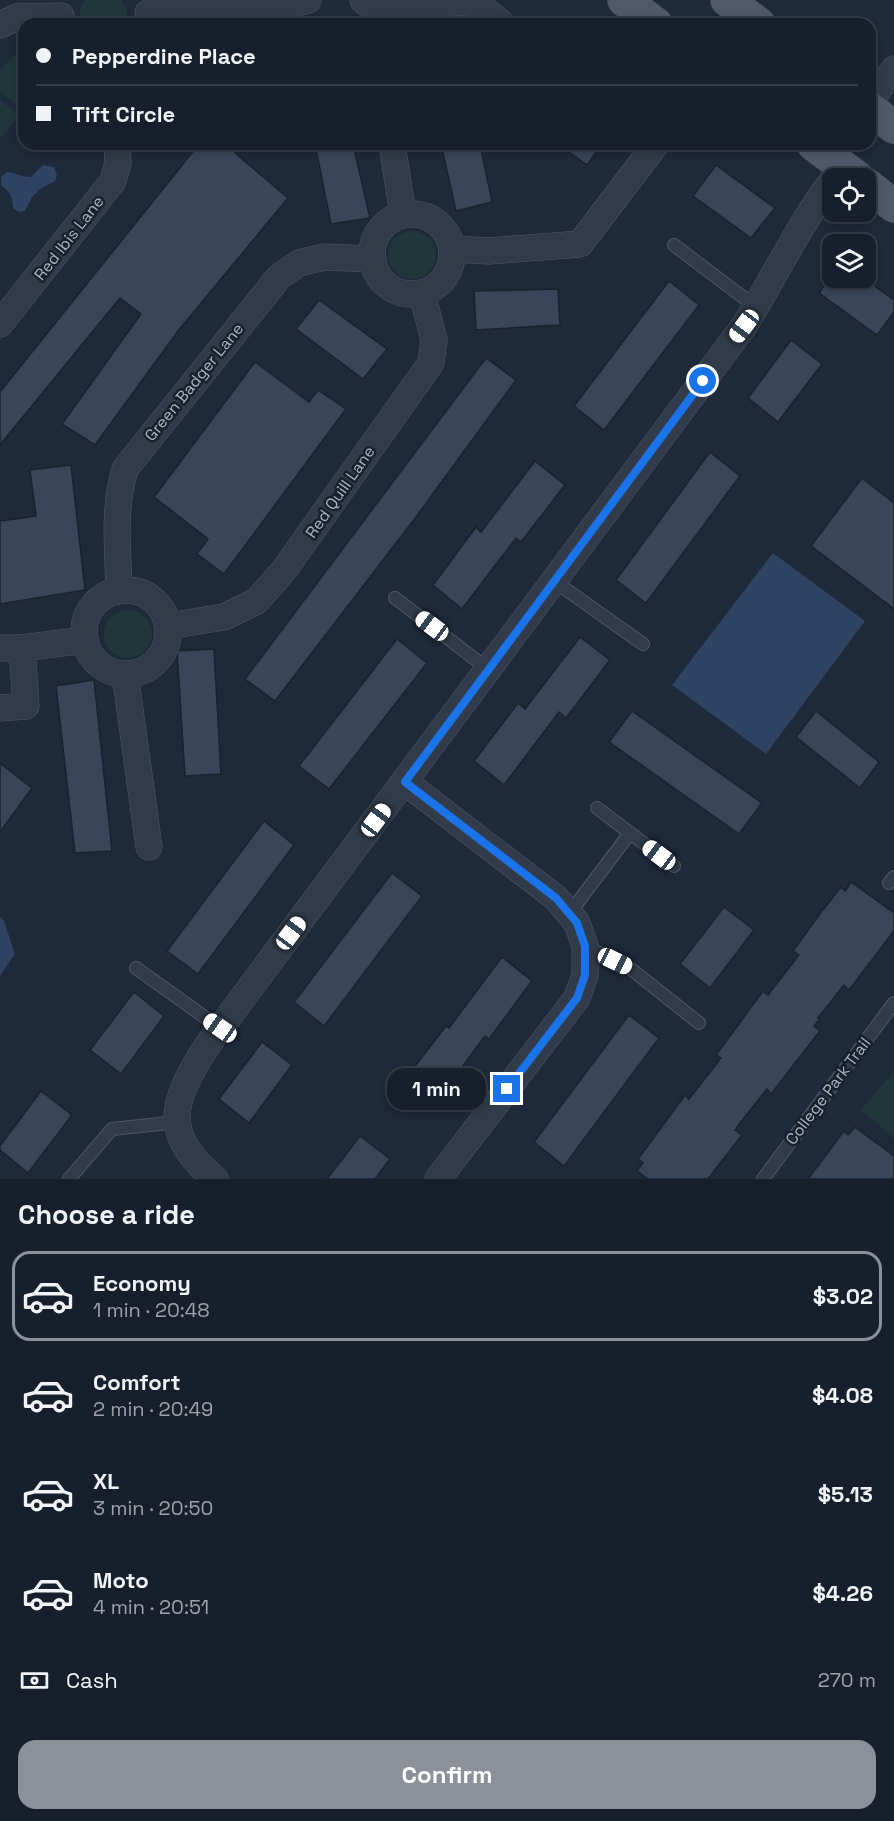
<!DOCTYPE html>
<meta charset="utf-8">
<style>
:root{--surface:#161f2b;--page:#232c37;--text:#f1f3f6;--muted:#9ea2a9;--line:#353d47;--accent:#8c9099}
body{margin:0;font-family:"Space Grotesk",sans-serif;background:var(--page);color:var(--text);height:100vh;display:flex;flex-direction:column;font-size:22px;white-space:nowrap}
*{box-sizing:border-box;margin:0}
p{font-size:20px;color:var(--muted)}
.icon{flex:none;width:33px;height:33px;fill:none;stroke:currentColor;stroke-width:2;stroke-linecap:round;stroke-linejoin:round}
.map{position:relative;height:1179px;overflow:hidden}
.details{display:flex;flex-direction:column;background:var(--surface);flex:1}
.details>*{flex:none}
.top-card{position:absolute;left:18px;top:18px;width:858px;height:132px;border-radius:18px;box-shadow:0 3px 9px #0003,0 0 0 2px var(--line);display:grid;align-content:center;height:132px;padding:0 18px;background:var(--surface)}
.tools{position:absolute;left:822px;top:168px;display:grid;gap:12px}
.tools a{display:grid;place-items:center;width:54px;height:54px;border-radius:12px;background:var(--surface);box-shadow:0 3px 9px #0003,0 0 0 2px var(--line);font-size:30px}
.end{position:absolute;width:27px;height:27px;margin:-14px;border:8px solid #1a73e8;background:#fff;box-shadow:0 0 0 3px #fff}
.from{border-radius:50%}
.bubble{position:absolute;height:42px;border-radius:18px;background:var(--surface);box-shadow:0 3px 9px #0003,0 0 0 2px var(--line);font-size:20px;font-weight:800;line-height:42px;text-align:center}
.car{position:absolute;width:18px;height:36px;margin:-18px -9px;border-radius:8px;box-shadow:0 0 4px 2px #0007;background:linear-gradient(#fff 24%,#345 0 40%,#fff 0 76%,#345 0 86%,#fff 0)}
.top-card b{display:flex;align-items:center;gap:21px;height:57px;font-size:22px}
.top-card b+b{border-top:2px solid var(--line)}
.top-card i{width:15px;height:15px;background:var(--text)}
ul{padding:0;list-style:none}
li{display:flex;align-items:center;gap:18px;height:90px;margin:0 12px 9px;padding:0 6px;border:3px solid transparent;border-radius:18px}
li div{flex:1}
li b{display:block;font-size:22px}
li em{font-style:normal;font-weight:800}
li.selected{border-color:var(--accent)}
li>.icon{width:54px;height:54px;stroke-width:1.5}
h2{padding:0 18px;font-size:27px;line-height:72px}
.pay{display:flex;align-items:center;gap:15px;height:66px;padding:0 18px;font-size:22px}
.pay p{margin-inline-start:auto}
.action{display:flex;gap:12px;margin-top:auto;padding:12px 18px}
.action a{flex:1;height:69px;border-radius:18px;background:var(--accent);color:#fff;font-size:24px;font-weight:800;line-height:69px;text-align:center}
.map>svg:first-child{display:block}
</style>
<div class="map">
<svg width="894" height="1179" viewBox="0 0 894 1179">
<rect width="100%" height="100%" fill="#1e2939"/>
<g fill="#20363a">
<path d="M 85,0 L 121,0 L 127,11 L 126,24 L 81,24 L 80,9 Z"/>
<path d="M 14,55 L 24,63 L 24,111 L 0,91 L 0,71 Z"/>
<path d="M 0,100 L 19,115 L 0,139 Z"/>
<circle cx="412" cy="255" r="24"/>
<circle cx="128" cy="634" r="24"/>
<path d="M 894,1071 L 894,1138 L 861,1110 Z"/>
</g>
<g fill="#2f4362">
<path d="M 43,165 L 54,167 L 57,175 L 55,181 L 40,189 L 32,197 L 25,211 L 19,212 L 13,208 C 13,197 10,192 1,185 L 1,177 L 7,172 C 16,173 22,177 31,177 Z"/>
<path d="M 773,553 L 865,621 L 766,754 L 672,685 Z"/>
<path d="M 0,917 L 4,921 L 15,954 L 0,976 Z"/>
</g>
<g fill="#394559" stroke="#19222f" stroke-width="1.5">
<path d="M 199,144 L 242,144 L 235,153 L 288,198 L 178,331 L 95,445 L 62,424 L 141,314 L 120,298 L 0,445 L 0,392 Z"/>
<path d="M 315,144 L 353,144 L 370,218 L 331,224 Z"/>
<path d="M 441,144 L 480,144 L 492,202 L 456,211 Z"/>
<path d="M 558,144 L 602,144 L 587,165 Z"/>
<path d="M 716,165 L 775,208 L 751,238 L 693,196 Z"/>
<path d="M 830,278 L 863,278 L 894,300 L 894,312 L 877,335 L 819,293 Z"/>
<path d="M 669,281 L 699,305 L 604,430 L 574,406 Z"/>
<path d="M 558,289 L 560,325 L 476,330 L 474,291 Z"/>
<path d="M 319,300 L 387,349 L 363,379 L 296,329 Z"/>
<path d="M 791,340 L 822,364 L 778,422 L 748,398 Z"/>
<path d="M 486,358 L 516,380 L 416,517 L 275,701 L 245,679 Z"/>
<path d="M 255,362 L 309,402 L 318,390 L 346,409 L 224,574 L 197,554 L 208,539 L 154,497 Z"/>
<path d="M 710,452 L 740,476 L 646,603 L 616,580 Z"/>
<path d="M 535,461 L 565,485 L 521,542 L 516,538 L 462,609 L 433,585 L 476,527 L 481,532 Z"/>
<path d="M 71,465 L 85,590 L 0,604 L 0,521 L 36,516 L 30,470 Z"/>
<path d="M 862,478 L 894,503 L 894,609 L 811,546 Z"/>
<path d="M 580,637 L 610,660 L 566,718 L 559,712 L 504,785 L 474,761 L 518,703 L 525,709 Z"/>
<path d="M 397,639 L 427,663 L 329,789 L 299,766 Z"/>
<path d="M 214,649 L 221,774 L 185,776 L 177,651 Z"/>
<path d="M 94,680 L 112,851 L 75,853 L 56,686 Z"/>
<path d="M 632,711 L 762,803 L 739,834 L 609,742 Z"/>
<path d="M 816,711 L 879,762 L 860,788 L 796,737 Z"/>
<path d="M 0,763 L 32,788 L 0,832 Z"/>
<path d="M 264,821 L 294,845 L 198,974 L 167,951 Z"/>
<path d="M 392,873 L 422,896 L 324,1026 L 294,1002 Z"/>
<path d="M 851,882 L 894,913 L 894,931 L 849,990 L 844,985 L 818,1018 L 820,1019 L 814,1026 L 820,1031 L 771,1094 L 767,1089 L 740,1123 L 735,1130 L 742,1135 L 708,1179 L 648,1179 L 637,1171 L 643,1163 L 638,1159 L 685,1095 L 689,1099 L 721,1058 L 716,1055 L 763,991 L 768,995 L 799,955 L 793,951 L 822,911 L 841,887 L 845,891 Z"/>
<path d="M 724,907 L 754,930 L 710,988 L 680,964 Z"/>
<path d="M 502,957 L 532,981 L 489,1039 L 485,1036 L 432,1107 L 402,1083 L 446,1026 L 449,1028 Z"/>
<path d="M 134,992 L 164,1016 L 121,1074 L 90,1050 Z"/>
<path d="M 629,1015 L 659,1038 L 564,1166 L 534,1142 Z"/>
<path d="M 262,1042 L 292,1065 L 249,1123 L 219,1099 Z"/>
<path d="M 41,1091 L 72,1115 L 28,1173 L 0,1150 L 0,1146 Z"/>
<path d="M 855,1127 L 894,1156 L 894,1179 L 808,1179 L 844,1131 L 848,1135 Z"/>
<path d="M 360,1136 L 390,1159 L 375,1179 L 327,1179 Z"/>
</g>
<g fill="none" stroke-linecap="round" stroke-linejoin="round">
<g stroke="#4f5867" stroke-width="14">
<g id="lane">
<path d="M 674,245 L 756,307"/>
<path d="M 554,581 L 643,644"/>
<path d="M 395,598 L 488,669"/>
<path d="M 630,833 L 674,866"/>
<path d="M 889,883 L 894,877"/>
<path d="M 569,914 L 630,833 L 597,808"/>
<path d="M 585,946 L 631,969 L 699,1023"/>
<path d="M 136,968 L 220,1028"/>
<path d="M 69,1179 L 112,1129 L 178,1122"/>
<path d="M 763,1179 L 894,1003"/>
</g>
</g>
<g stroke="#4f5867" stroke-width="27">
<g id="street">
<path d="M 363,0 L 371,7 L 467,2 L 484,9 L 502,24"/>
<path d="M 148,13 L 279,8 L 308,0"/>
<path d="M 0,25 L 17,17 L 61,16"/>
<path d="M 870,101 L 894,69"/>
<path d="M 392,144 L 403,215"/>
<circle cx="412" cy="254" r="40"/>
<path d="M 452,249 L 489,251 L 580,244 L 656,144"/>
<path d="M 0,324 L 113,181 L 118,163 L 117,144"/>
<circle cx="126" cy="632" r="42"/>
<path d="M 119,591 C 118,551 113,508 125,469 L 279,277 L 299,263 L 324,257 L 373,259"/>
<path d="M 168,626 L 224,617 L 257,601 L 284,570 L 431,363 L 434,340 L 422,293"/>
<path d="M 0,648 L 22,648 L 85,640"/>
<path d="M 125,674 L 149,847"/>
<path d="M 0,708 L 26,706 L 22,648"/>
<path d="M 405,782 L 556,898 L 577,923 L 585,946 L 585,975 L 577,998 L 438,1179"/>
<path d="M 215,1179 C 160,1133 172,1102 206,1047 L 744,326 C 774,278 798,226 832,181"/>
</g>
</g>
<g stroke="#3b4452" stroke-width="34">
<g id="primary">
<path d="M 624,0 L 656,24"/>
<path d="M 727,0 L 759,24"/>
<path d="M 870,109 L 894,127"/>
<path d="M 813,144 L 858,178"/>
<path d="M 866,184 L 894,206"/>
</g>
</g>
<use href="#lane" stroke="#313b49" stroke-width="12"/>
<use href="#street" stroke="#313b49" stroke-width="26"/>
<use href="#primary" stroke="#4f596a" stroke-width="33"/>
</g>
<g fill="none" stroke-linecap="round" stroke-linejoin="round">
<path stroke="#1a73e8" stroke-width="8" d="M 507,1089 L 577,998 L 585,975 L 585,946 L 577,923 L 556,898 L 405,782 L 703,381"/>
</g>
<g text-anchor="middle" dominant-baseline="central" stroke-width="5" stroke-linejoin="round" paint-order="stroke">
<g font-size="16" fill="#abb5c6" stroke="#17202d">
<text transform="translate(69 238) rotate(-52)">Red Ibis Lane</text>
<text transform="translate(194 382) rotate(-51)">Green Badger Lane</text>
<text transform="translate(340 492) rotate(-55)">Red Quill Lane</text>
<text transform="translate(828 1091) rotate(-53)">College Park Trail</text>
</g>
</g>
</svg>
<div class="tools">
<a><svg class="icon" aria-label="locate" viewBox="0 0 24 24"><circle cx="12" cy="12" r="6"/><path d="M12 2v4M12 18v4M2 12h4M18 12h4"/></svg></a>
<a><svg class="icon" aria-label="layers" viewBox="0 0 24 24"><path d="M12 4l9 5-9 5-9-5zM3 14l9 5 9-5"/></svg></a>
</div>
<i class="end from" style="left:703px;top:381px"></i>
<i class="end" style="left:507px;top:1089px"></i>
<div class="bubble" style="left:387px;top:1068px;width:99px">1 min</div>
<i class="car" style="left:744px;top:326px;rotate:217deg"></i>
<i class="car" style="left:432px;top:626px;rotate:307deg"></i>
<i class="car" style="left:376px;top:820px;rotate:37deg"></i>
<i class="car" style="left:659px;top:855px;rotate:307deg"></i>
<i class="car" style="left:291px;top:933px;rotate:37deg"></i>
<i class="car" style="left:615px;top:961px;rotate:116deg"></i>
<i class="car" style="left:220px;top:1028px;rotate:305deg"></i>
<div class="top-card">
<b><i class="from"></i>Pepperdine Place</b>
<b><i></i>Tift Circle</b>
</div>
</div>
<section class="details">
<h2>Choose a ride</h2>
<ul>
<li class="selected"><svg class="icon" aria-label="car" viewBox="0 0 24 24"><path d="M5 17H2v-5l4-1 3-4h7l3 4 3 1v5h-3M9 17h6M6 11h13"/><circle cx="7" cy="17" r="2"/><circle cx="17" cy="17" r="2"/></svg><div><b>Economy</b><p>1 min · 20:48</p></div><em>$3.02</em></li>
<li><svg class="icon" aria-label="car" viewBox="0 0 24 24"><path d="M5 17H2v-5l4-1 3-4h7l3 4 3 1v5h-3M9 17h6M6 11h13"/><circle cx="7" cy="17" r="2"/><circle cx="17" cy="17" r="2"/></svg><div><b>Comfort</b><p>2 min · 20:49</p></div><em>$4.08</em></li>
<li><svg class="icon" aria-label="car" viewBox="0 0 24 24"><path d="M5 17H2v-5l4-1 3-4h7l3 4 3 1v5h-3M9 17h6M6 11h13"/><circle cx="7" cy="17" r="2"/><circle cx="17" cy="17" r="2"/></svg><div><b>XL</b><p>3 min · 20:50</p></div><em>$5.13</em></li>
<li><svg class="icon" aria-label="car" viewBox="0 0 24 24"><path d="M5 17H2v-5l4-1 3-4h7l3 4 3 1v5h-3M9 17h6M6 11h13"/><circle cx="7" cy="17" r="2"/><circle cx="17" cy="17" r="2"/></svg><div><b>Moto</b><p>4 min · 20:51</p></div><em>$4.26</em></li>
</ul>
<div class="pay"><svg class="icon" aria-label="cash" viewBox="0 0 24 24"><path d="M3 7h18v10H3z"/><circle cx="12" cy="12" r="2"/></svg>Cash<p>270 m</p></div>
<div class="action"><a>Confirm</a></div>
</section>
